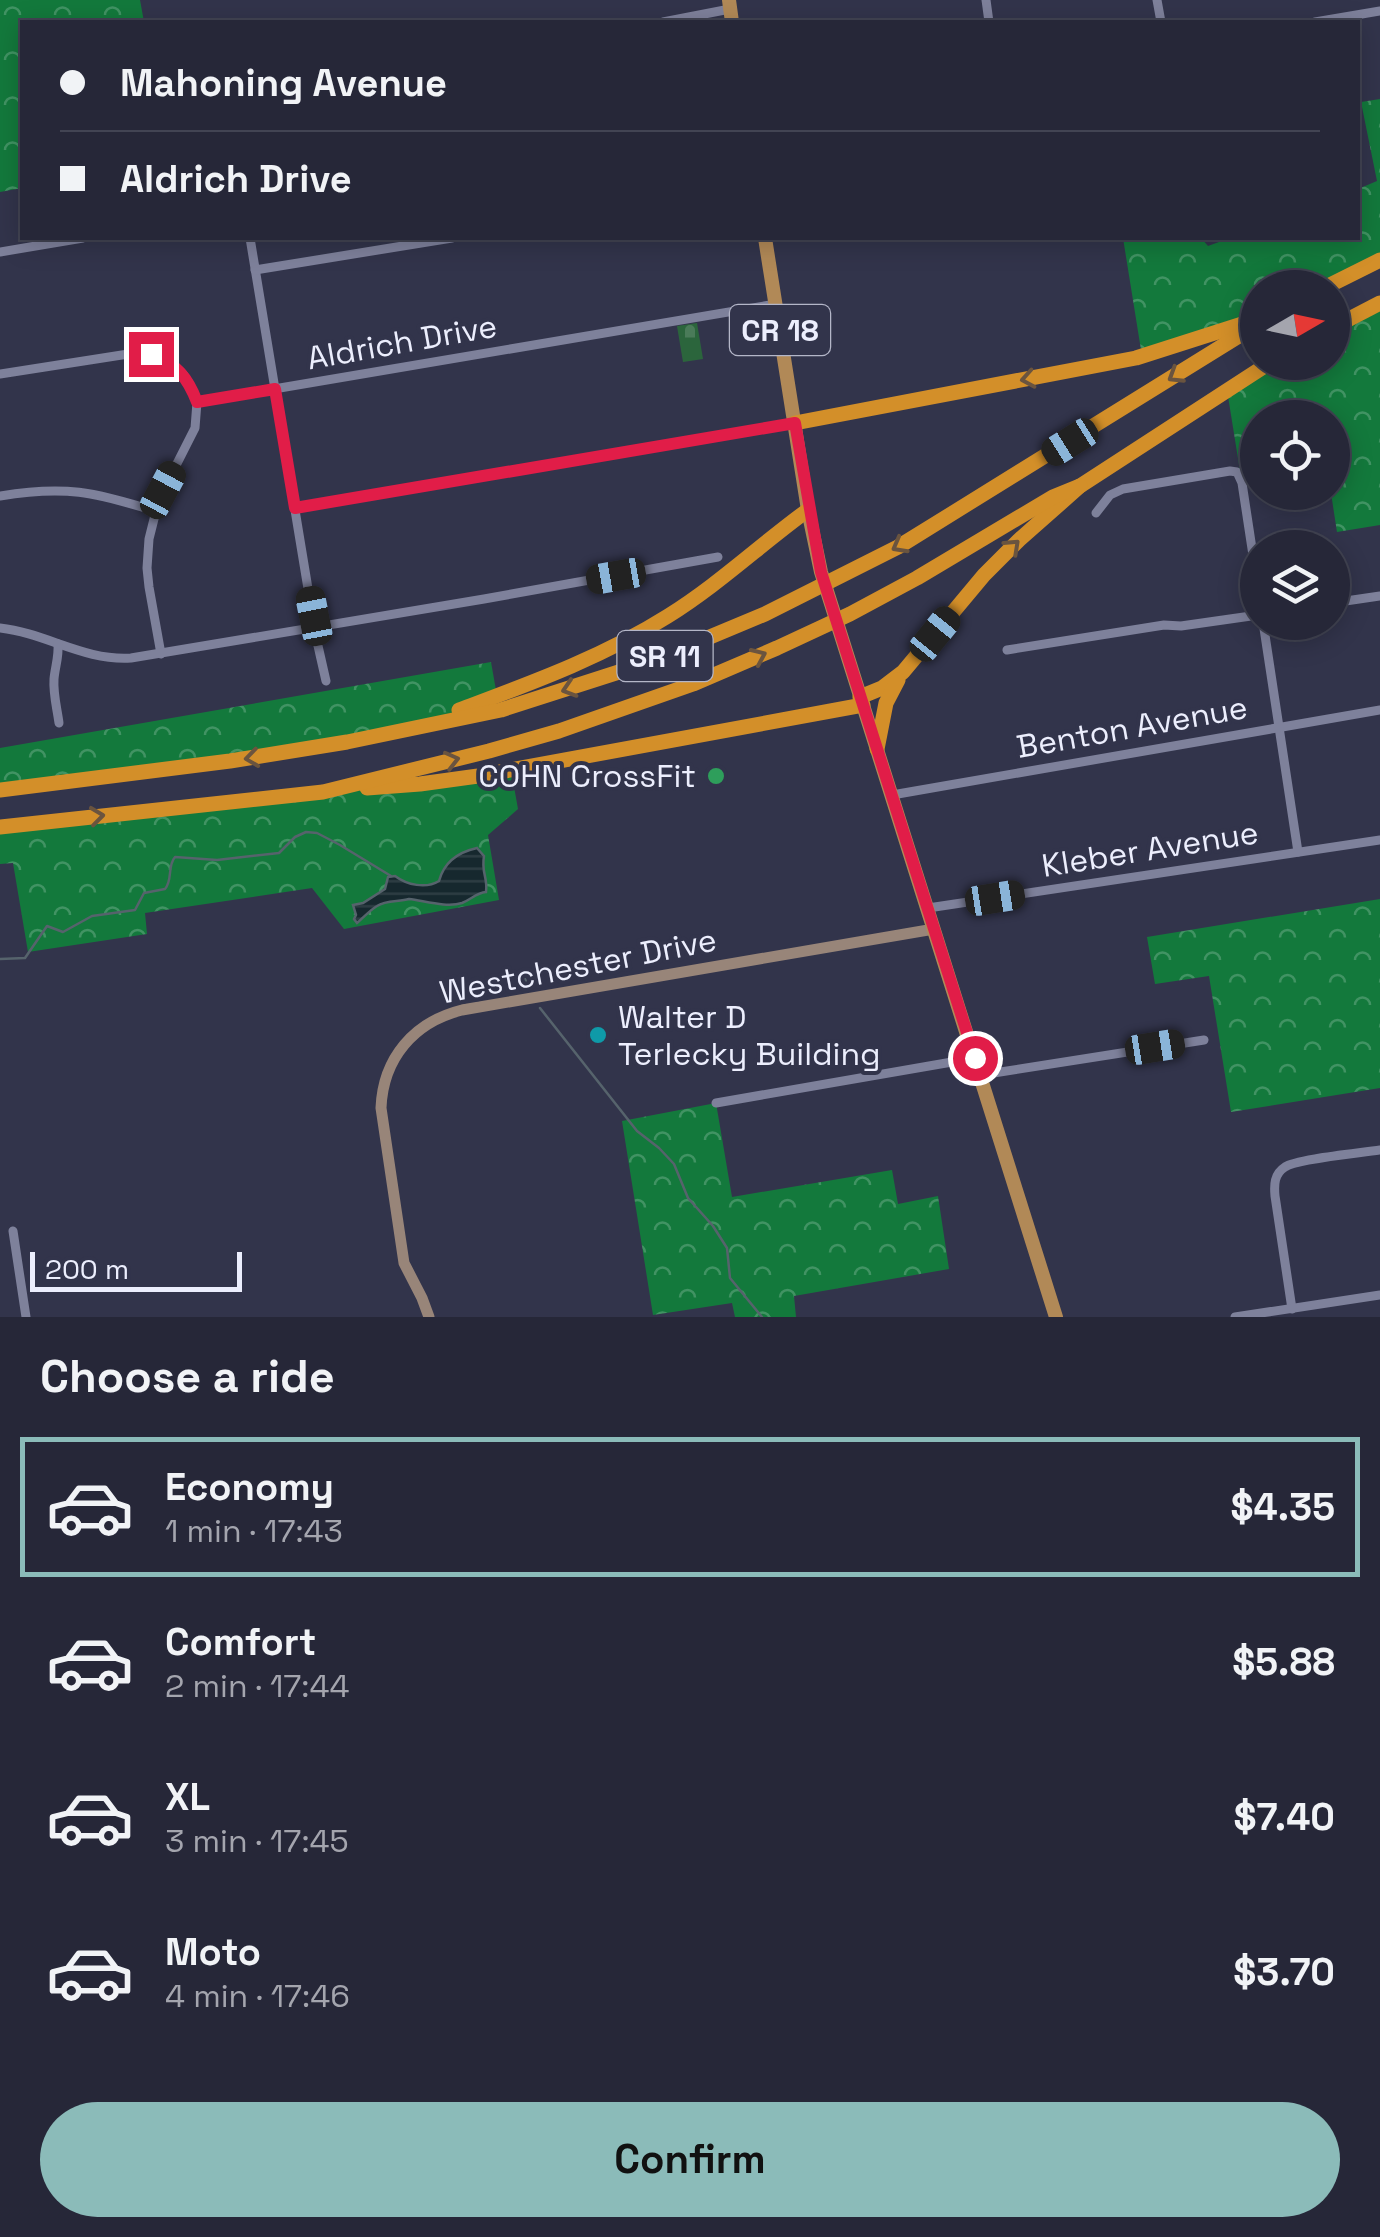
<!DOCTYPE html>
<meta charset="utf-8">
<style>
:root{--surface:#262738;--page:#2e2f40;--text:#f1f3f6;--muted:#a4a5ae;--line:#424453;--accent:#8bbbb9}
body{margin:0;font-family:"Space Grotesk",sans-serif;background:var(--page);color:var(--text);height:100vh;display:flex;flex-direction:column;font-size:38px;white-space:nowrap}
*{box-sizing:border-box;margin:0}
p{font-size:32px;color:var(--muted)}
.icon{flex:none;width:55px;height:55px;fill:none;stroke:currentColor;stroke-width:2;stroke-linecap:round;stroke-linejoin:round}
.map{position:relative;height:1317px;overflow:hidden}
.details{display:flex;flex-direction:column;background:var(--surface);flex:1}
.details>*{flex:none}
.guide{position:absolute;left:20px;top:20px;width:1340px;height:220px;border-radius:0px;box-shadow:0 5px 25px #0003,0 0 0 2px var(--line);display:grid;align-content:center;height:220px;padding:0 40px;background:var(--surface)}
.needle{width:65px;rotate:81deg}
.controls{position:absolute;left:1240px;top:270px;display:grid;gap:20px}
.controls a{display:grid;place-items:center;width:110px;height:110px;border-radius:50%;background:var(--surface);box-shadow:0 5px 25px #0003,0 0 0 2px var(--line);font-size:50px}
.scale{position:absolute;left:30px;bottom:25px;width:212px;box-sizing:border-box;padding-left:10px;border:5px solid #eceefd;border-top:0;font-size:28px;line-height:35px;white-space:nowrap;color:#eceefd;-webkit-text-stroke:8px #32344b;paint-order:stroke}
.end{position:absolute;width:45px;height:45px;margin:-22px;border:12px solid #e11d48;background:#fff;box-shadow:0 0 0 5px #fff}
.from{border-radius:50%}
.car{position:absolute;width:30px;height:60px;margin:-30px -15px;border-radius:12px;box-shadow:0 0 8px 2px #0007;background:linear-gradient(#222 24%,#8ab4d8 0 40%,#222 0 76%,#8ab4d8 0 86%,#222 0)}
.guide b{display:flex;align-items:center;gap:35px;height:95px;font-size:38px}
.guide b+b{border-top:2px solid var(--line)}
.guide i{width:25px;height:25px;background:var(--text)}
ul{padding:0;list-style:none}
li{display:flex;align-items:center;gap:30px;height:140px;margin:0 20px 15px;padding:0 20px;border:5px solid transparent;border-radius:0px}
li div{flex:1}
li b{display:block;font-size:38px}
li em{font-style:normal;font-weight:800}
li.on{border-color:var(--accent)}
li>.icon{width:90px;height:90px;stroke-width:1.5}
h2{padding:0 40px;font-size:45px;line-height:120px}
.action{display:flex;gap:20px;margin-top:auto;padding:20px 40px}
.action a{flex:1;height:115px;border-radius:60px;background:var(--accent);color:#111;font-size:40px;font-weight:800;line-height:115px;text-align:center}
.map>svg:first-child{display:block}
</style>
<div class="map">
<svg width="1380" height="1317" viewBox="0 0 1380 1317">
<defs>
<pattern id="forest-crowns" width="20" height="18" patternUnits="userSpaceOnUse" patternTransform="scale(2.5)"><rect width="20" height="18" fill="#13793c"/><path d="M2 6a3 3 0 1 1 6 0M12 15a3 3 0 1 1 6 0" fill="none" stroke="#419363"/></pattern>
<pattern id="cemetery-stones" width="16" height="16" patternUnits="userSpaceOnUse" patternTransform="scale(2.5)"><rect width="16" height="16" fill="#2b653c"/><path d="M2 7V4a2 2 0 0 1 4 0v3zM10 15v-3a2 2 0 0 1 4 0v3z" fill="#4a7b59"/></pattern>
<pattern id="water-rules" width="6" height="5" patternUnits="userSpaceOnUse" patternTransform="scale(2.5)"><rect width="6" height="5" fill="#16282e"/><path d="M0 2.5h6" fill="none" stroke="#2d3d43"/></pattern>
</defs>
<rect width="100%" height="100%" fill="#32344b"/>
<g fill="url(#forest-crowns)">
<path d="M 0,0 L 140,0 L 144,22 L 22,22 L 22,188 L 0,192 Z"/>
<path d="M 1380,99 L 1380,261 L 1324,287 L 1258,288 L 1257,319 L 1142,356 L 1123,238 L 1201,238 L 1208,246 L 1230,238 L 1358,238 L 1358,189 L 1377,181 L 1361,102 Z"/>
<path d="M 1380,303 L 1380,525 L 1337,532 L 1331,493 L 1332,418 L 1258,418 L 1257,474 L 1241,477 L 1227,390 L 1271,363 L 1332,362 L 1333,328 Z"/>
<path d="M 491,662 L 497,696 L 417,726 L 0,790 L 0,748 Z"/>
<path d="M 511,770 L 518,809 L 488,835 L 499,900 L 344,929 L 312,888 L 145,913 L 147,934 L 28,952 L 13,863 L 0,864 L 0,827 Z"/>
<path d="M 1380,899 L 1380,1088 L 1231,1112 L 1209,976 L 1155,984 L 1147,937 Z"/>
<path d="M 716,1103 L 732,1197 L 892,1170 L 898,1204 L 938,1196 L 949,1269 L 794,1296 L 796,1317 L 735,1317 L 732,1303 L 653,1315 L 622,1121 Z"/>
</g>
<path fill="url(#cemetery-stones)" d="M 697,323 L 703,359 L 683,362 L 677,326 Z"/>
<path fill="url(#water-rules)" stroke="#56636c" stroke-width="2.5" d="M 477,848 L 484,856 C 481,873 488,877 486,892 C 476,893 472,899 462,903 C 447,908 425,901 409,899 C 399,902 386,900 377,906 C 370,910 363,918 357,923 L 354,919 L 356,915 L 353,905 L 363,903 L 385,889 L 388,877 L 395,876 C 407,885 426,889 439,881 C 444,862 459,852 477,848 Z"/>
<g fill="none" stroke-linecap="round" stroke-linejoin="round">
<g stroke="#56636c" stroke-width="2.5">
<path d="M 0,959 L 25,958 L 47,926 L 63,932 L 92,916 L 135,910 L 144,893 L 165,889 C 173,880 167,866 175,857 L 217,860 L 279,853 L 295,837 L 306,832 L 317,833 L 340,845 L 391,876"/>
<path d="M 525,979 L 529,988"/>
<path d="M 540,1008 L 637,1131 L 659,1148 L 674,1164 L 688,1198 L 713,1226 L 727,1248 L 730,1278 L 762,1317"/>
</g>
<g stroke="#7e819b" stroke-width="9">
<path d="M 986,0 L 989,22"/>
<path d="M 1157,0 L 1161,22"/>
<path d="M 663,22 L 730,9"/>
<path d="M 1315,22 L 1380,11"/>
<path d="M 250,238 L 316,637 L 326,681"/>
<path d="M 0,252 L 83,238"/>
<path d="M 255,270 L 452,238"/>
<path d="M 0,374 L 141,352 L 168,361 L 183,374 L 189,383 L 197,402 L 195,428 L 159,499 L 149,539 L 147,568 L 149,587 L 161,654"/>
<path d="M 197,402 L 776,304"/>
<path d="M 0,496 C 65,485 94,492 155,511"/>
<path d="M 295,508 L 795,423"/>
<path d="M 1096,513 L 1110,495 L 1123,489 L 1230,471 L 1237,472 L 1242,483 L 1258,588"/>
<path d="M 1332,603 L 1380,596"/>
<path d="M 1263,622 L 1298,852"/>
<path d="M 0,628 C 46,633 84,661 131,658 L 484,599 L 718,557"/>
<path d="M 58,644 C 59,657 55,667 54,679 C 53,694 57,708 59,723"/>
<path d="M 1007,650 L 1164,625 L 1181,626 L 1258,615"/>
<path d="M 892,795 L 1380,710"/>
<path d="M 928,908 L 1380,840"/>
<path d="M 981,1075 L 1204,1040"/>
<path d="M 716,1103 L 975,1058"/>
<path d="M 13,1231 L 26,1317"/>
<path d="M 1292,1309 L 1275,1196 C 1274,1185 1274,1174 1285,1167 C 1296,1159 1362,1153 1380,1150"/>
<path d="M 1235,1317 L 1380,1295"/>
</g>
<path stroke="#988579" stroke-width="11" d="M 429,1317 L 422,1298 L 404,1263 L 381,1108 C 383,1058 414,1022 462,1010 L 934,929"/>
<g stroke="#b18957" stroke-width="14">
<path d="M 729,0 L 732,22"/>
<path d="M 765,238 L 808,510 L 821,572 L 1056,1317"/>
</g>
<g stroke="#d38f29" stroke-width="15">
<path d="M 1324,288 L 1380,260"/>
<path d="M 1332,328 L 1380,303"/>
<path d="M 795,423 L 1136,358 L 1258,319"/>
<path d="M 860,697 L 882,688 L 903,672 L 984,575 L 1019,540 L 1080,486 L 1271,362"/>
<path d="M 459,710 C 531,683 603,657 668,616 C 718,585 761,544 808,510"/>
<path d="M 877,749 L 886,703 L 898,680"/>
<path d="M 367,788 L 420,784 L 478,776 L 863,705"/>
<path d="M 0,790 L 230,761 L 347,742 L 501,710 L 650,662 L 765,614 L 898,547 L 1258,324"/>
<path d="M 0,827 L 323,792 L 489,751 L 559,731 L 693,684 L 777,648 L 850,614 L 917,578 L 1053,497 L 1080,486"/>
</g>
</g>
<defs><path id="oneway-chevron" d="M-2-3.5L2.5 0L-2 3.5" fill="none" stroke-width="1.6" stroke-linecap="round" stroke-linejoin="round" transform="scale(2.5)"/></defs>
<g stroke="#6a543f">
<use href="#oneway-chevron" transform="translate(1175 376) rotate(148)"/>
<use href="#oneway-chevron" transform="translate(1028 379) rotate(170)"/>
<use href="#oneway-chevron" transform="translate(899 546) rotate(151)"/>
<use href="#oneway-chevron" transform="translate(1013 546) rotate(-43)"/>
<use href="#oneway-chevron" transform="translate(759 656) rotate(-24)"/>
<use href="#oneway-chevron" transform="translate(569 689) rotate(162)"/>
<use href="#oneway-chevron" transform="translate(252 758) rotate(172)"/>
<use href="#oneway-chevron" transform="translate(452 760) rotate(-14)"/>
<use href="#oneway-chevron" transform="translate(97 816) rotate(-7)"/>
</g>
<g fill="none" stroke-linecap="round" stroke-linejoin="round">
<path stroke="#e11d48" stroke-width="12" d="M 151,354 C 176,363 188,378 197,402 L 275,389 L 295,508 L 795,423 L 821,572 L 975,1058"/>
</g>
<circle fill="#2e9e5b" stroke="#32344b" stroke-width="4" cx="716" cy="776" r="10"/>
<circle fill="#0f9aa8" stroke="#32344b" stroke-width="4" cx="598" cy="1035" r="10"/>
<g text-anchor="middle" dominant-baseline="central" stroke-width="8" stroke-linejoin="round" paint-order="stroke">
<g fill="#32344b" stroke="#b4b6c8" stroke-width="2.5">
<rect x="730" y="305" width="100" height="50" rx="8"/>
<rect x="617.5" y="631" width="95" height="50" rx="8"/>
</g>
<g font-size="30" font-weight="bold" fill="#eceefd">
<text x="780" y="330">CR 18</text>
<text x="665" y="656">SR 11</text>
</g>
<g font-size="32" fill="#eceefd" stroke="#32344b">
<text transform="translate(402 342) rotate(-10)">Aldrich Drive</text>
<text transform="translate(1132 727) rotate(-10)">Benton Avenue</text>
<text transform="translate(1150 849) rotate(-9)">Kleber Avenue</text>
<text transform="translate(578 966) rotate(-11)">Westchester Drive</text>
</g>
<g font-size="32" fill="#eceefd" stroke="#32344b" text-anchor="end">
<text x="696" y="776">COHN CrossFit</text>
<text x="618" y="1017" text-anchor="start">Walter D<tspan x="618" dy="37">Terlecky Building</tspan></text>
</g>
</g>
</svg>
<div class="controls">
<a><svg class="needle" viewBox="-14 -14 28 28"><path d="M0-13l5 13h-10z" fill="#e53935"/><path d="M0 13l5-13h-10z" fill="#a4a5ae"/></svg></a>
<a><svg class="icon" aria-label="locate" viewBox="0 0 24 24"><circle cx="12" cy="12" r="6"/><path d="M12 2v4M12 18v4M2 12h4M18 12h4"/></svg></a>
<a><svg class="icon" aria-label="layers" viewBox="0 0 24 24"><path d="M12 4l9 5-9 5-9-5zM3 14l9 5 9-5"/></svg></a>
</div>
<div class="scale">200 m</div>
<i class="end from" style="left:975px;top:1058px"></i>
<i class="end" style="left:151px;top:354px"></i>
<i class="car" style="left:1070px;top:442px;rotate:238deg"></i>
<i class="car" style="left:163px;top:490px;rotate:28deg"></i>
<i class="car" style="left:616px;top:576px;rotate:260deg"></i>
<i class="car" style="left:314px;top:616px;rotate:349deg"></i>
<i class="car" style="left:935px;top:634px;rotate:39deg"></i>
<i class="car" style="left:995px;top:898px;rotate:81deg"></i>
<i class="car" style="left:1155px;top:1047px;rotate:81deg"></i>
<div class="guide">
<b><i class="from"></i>Mahoning Avenue</b>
<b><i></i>Aldrich Drive</b>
</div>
</div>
<section class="details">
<h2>Choose a ride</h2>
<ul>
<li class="on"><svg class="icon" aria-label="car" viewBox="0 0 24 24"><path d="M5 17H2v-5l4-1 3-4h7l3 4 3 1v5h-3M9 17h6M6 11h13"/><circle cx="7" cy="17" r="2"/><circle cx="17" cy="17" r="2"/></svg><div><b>Economy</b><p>1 min · 17:43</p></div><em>$4.35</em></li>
<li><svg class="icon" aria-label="car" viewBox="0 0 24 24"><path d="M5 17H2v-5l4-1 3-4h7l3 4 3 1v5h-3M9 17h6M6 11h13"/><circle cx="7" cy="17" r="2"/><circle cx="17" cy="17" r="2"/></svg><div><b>Comfort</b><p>2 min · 17:44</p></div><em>$5.88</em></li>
<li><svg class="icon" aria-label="car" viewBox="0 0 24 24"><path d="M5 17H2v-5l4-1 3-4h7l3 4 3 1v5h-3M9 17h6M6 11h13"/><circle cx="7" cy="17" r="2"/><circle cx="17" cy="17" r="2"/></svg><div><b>XL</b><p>3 min · 17:45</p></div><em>$7.40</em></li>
<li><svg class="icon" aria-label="car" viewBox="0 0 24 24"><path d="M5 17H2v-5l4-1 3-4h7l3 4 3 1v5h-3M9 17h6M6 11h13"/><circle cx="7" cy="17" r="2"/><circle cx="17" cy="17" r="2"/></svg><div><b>Moto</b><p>4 min · 17:46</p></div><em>$3.70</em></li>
</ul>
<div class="action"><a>Confirm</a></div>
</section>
